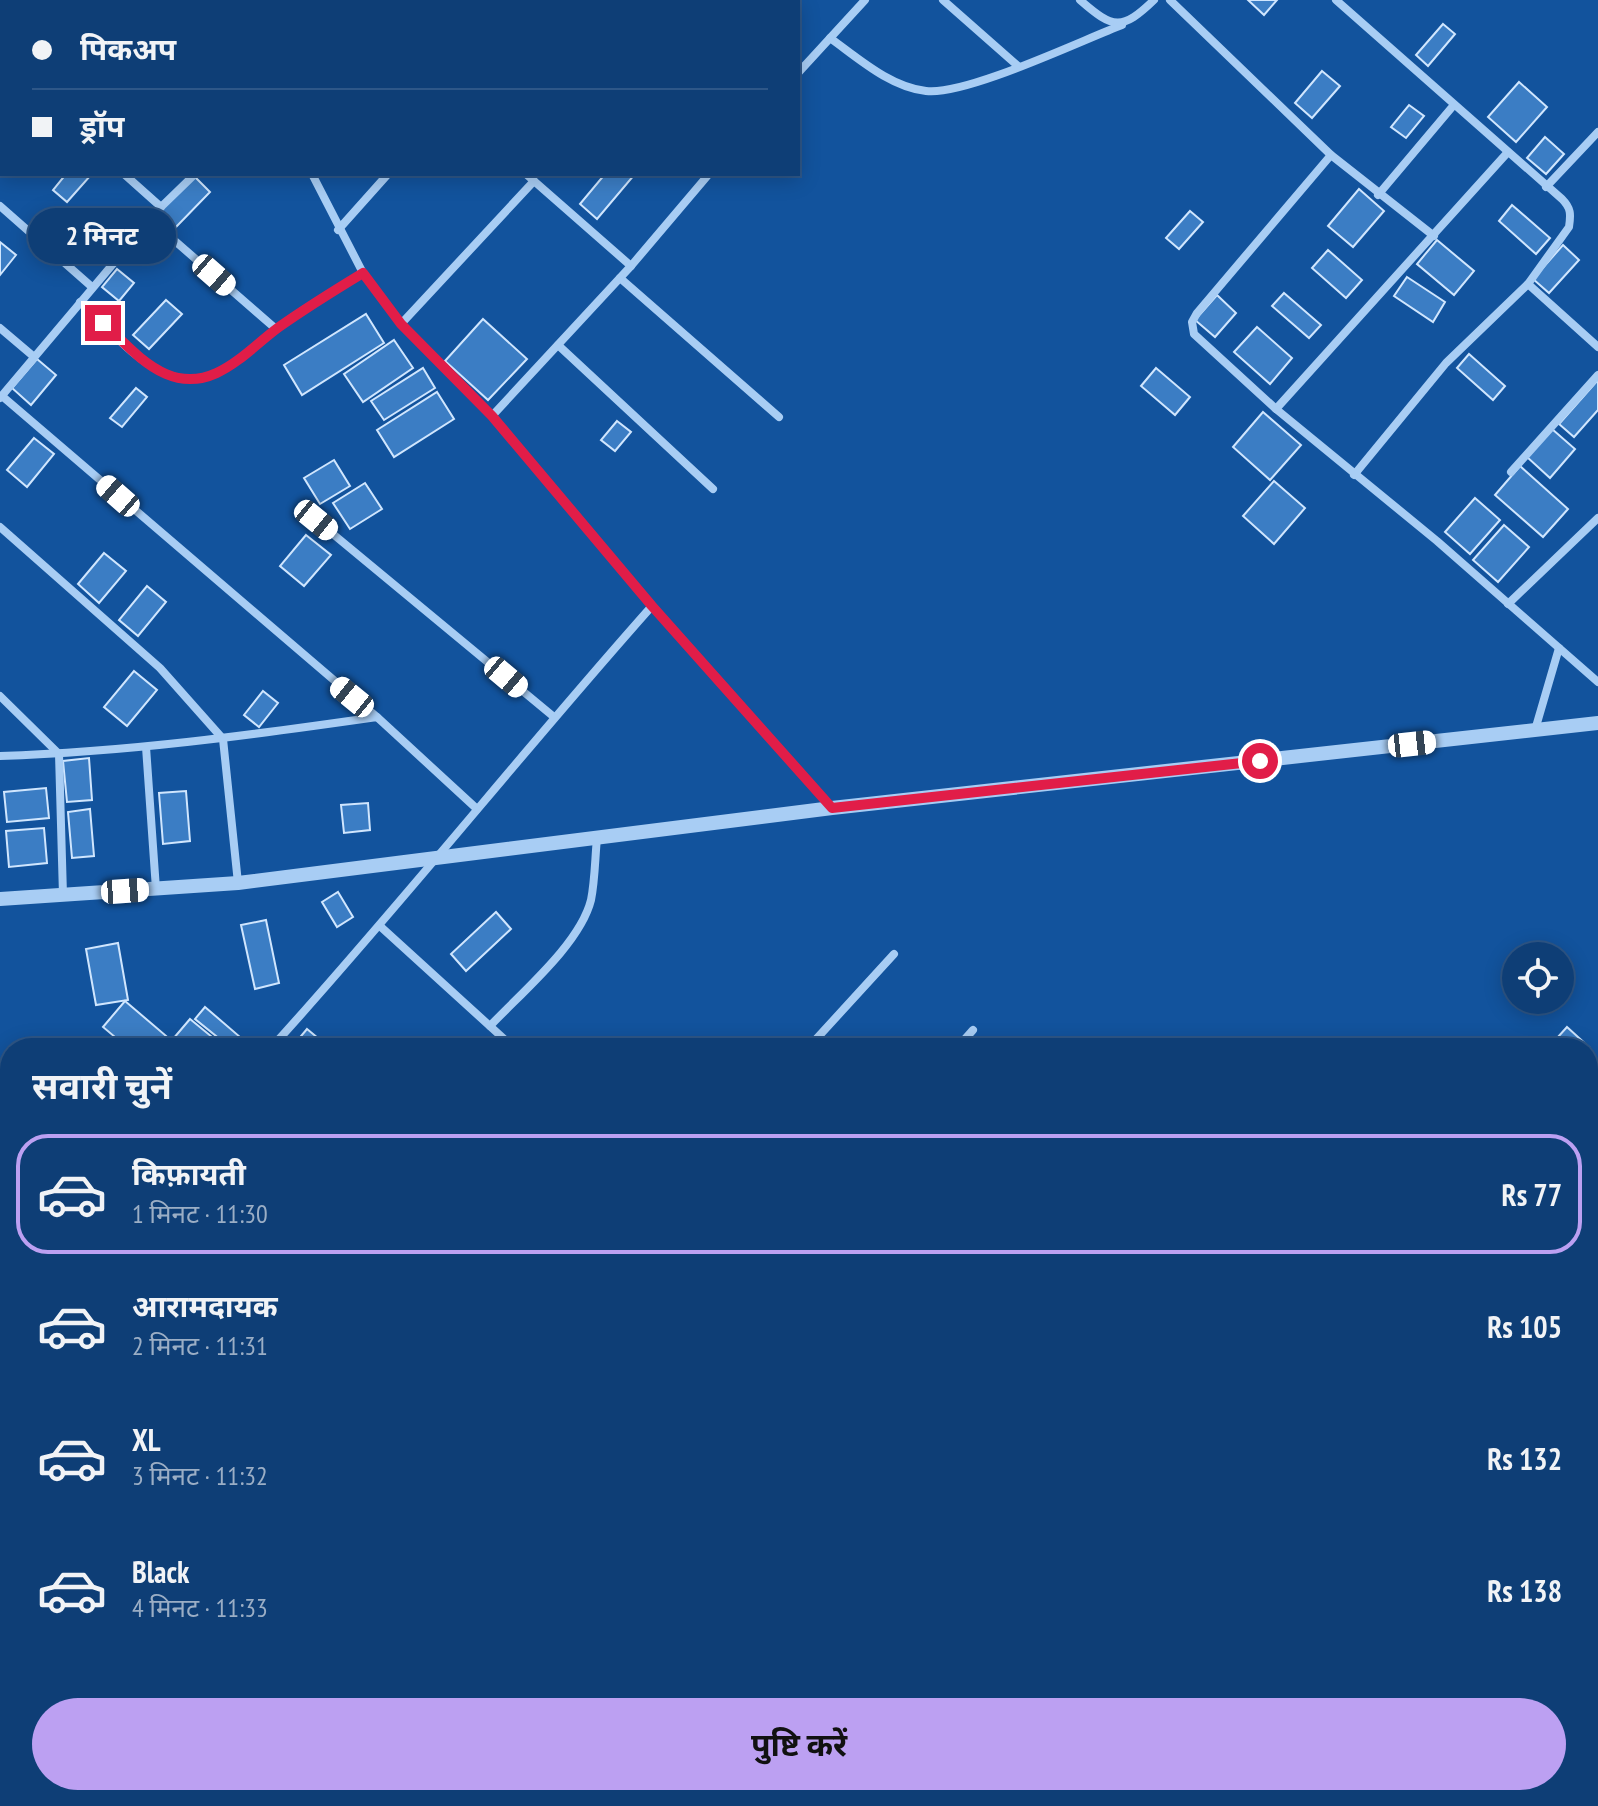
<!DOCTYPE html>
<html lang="hi">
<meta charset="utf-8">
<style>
:root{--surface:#0e3e76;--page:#1c497e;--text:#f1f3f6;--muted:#9baec5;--line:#2e5788;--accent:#bca0f2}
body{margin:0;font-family:"PT Sans Narrow","Noto Sans Devanagari",sans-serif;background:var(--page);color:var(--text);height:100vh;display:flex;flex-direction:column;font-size:30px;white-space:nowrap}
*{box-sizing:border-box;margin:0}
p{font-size:26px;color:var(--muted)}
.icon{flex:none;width:44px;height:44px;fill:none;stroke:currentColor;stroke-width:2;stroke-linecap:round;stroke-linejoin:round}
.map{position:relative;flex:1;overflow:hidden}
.details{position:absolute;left:0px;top:1038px;width:1598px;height:768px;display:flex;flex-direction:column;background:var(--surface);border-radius:32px 32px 0 0;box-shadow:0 4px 20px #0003,0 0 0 2px var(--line)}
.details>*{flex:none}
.guide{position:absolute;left:0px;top:0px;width:800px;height:176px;box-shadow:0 4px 20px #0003,0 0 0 2px var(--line);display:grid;align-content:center;height:176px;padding:0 32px;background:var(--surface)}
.controls{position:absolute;left:1502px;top:942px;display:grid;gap:16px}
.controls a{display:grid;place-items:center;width:72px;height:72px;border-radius:50%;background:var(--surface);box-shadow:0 4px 20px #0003,0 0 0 2px var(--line);font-size:40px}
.end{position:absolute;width:36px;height:36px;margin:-18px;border:10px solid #e11d48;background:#fff;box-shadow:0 0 0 4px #fff}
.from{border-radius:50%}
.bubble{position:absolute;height:56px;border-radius:28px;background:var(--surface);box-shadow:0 4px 20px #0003,0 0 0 2px var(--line);font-size:26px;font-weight:700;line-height:56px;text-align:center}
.car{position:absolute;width:24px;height:48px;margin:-24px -12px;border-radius:10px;box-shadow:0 0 6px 2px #0007;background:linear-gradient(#fff 24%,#345 0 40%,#fff 0 76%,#345 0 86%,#fff 0)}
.guide b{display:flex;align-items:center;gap:28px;height:76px;font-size:30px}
.guide b+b{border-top:2px solid var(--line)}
.guide i{width:20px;height:20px;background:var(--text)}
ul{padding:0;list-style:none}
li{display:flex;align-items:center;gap:24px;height:120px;margin:0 16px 12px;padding:0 16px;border:4px solid transparent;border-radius:32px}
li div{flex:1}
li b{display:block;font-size:30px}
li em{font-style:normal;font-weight:700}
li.active{border-color:var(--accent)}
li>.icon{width:72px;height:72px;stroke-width:1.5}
h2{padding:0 32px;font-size:36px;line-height:96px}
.button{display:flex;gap:16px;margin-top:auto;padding:16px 32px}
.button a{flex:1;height:92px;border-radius:48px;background:var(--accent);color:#111;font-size:32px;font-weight:700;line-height:92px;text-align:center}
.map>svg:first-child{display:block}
</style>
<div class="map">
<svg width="1598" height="1806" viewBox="0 0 1598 1806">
<rect width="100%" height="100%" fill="#12539d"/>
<g fill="#3b7dc4" stroke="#d0e6fe" stroke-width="2">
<path d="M 1248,0 L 1277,0 L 1264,15 Z"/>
<path d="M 1443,24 L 1455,34 L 1428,66 L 1416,55 Z"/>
<path d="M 1322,71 L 1340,86 L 1312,118 L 1295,103 Z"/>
<path d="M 1519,82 L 1547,107 L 1516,142 L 1488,117 Z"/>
<path d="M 1409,105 L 1424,116 L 1406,138 L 1391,127 Z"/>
<path d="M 1545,137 L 1564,154 L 1546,174 L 1527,158 Z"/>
<path d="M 66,174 L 91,175 L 67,202 L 53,190 Z"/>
<path d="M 605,174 L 635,174 L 597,219 L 580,204 Z"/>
<path d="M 194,176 L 210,192 L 175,228 L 159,212 Z"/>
<path d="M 1359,189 L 1384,211 L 1353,247 L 1328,226 Z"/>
<path d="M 1512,205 L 1550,238 L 1536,254 L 1499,221 Z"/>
<path d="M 1190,211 L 1203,222 L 1179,249 L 1166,238 Z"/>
<path d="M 1437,240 L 1474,271 L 1454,295 L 1417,264 Z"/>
<path d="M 0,242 L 16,255 L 0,275 Z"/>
<path d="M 1563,245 L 1579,260 L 1549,293 L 1533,279 Z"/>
<path d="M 1328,250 L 1362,280 L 1346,298 L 1312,268 Z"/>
<path d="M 117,269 L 134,283 L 119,301 L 102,287 Z"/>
<path d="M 1407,277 L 1445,302 L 1433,322 L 1394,296 Z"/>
<path d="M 1284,293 L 1321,325 L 1309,338 L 1272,306 Z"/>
<path d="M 1217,295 L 1236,313 L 1215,337 L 1195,320 Z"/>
<path d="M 166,300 L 182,314 L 149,349 L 133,335 Z"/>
<path d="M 366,314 L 384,343 L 302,395 L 284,365 Z"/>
<path d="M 483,319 L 527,359 L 488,400 L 445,361 Z"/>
<path d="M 1257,327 L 1292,358 L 1270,384 L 1234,352 Z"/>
<path d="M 394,340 L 413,368 L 363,402 L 344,374 Z"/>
<path d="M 1469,354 L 1505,386 L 1493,400 L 1457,368 Z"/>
<path d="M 37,359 L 56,375 L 31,405 L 12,388 Z"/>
<path d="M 423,368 L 435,388 L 384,420 L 371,401 Z"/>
<path d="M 1156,368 L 1190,397 L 1175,415 L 1141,386 Z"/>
<path d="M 1598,380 L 1598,410 L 1574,437 L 1559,424 Z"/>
<path d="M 136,388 L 147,397 L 122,427 L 110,418 Z"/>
<path d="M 437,392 L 454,419 L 394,457 L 377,430 Z"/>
<path d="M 1263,412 L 1301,445 L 1270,480 L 1233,447 Z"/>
<path d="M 617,421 L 631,432 L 615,451 L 601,440 Z"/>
<path d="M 1552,429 L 1575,449 L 1550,478 L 1527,457 Z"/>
<path d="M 34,438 L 54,454 L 27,487 L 7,470 Z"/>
<path d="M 334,460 L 350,486 L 320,504 L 304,478 Z"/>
<path d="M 1520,466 L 1568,509 L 1543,537 L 1495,495 Z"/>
<path d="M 1274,481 L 1305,508 L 1274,544 L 1243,516 Z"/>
<path d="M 365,483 L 382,509 L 350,529 L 333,503 Z"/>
<path d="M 1475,498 L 1500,520 L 1470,554 L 1445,532 Z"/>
<path d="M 1504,525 L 1529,547 L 1498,582 L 1473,560 Z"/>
<path d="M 306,535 L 331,555 L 304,586 L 280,566 Z"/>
<path d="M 104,553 L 126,571 L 99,603 L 78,584 Z"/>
<path d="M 147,586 L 166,602 L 138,636 L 119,620 Z"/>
<path d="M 134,671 L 157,690 L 127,726 L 104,707 Z"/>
<path d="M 263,691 L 278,703 L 259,727 L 244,715 Z"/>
<path d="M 89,758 L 92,800 L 67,802 L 63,761 Z"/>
<path d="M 46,788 L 49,818 L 7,822 L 4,792 Z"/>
<path d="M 186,791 L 190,841 L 163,844 L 159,793 Z"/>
<path d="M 368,803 L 370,830 L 344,833 L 341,805 Z"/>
<path d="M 90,809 L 94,856 L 72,858 L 68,812 Z"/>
<path d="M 44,828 L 47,863 L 9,867 L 6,831 Z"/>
<path d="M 338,892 L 353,917 L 337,927 L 322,902 Z"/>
<path d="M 496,912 L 511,929 L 466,971 L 451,954 Z"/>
<path d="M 266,920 L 279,983 L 255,989 L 241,925 Z"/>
<path d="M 118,943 L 128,1000 L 96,1005 L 86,949 Z"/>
<path d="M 125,1001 L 172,1041 L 166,1048 L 128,1048 L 103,1027 Z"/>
<path d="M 205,1007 L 240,1037 L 231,1048 L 195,1019 Z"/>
<path d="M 190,1019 L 223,1046 L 222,1048 L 183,1048 L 173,1039 Z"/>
<path d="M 1567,1027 L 1589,1047 L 1588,1048 L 1548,1048 Z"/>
<path d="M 307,1029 L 330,1048 L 291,1048 Z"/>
<path d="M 1598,1540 L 1598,1568 L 1588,1580 L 1588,1551 Z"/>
<path d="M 1274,1796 L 1323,1796 L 1314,1806 L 1285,1806 Z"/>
</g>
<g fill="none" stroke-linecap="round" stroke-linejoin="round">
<g stroke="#a8cdf4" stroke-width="8">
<path d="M 83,0 L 85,2"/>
<path d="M 332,0 L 334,2"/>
<path d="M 508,0 L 510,2"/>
<path d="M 693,0 L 695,2"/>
<path d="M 943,0 L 1018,66"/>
<path d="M 1080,0 C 1113,29 1122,31 1154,0"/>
<path d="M 1170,0 L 1331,155 L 1434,236"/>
<path d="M 1336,0 L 1562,199 C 1571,208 1571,214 1569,227 L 1528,284 L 1446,363 L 1354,475"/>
<path d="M 123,2 L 125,0"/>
<path d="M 830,38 C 858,58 890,87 926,91 C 965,96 1080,41 1122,25"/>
<path d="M 0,66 L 2,68"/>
<path d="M 798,73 L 865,0"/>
<path d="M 1331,155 L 1197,313 L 1192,322 L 1194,334 L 1276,409 L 1437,541 L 1598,682"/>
<path d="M 124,174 L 161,207"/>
<path d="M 312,174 L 363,273 L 401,324 L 492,416 L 652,606 L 832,808"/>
<path d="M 526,174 L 631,266"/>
<path d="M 1546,187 L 1598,132"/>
<path d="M 1378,195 L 1453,106"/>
<path d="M 0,206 L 92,287"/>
<path d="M 152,221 L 276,329"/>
<path d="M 338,230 L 388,174"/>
<path d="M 620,278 L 779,417"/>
<path d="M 1528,284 L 1598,347"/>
<path d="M 80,302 C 106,326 134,360 166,374 C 213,394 246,351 279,327 C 306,307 335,290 363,273"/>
<path d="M 401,324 L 534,181"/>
<path d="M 0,328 L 33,356"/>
<path d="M 558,345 L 713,489"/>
<path d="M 2,396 L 377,717"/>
<path d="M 0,398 L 161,207 L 195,174"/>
<path d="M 1276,409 L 1508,152"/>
<path d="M 492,416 L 631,266 L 709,174"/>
<path d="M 1511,472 L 1598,375"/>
<path d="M 316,520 L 554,717"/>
<path d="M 0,527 L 160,668 L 223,739 L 238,883"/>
<path d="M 1508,604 L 1598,518"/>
<path d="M 0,696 L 59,754 L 63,895"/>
<path d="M 1535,730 L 1559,648"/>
<path d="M 146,747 L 156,889"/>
<path d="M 0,756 C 127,752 252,735 377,717 L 477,809"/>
<path d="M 381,927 L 514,1048"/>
<path d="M 490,1026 C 521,993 580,944 591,900 C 595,880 595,858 597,838"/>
<path d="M 271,1048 C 402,904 522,752 652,606"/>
<path d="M 808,1048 L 894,954"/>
<path d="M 957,1048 L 973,1030"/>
<path d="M 0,1366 L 10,1354"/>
<path d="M 1588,1440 L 1598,1448"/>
<path d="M 1588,1493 L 1598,1482"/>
<path d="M 0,1509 L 10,1518"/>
<path d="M 1588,1592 L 1598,1600"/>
<path d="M 327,1796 L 338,1806"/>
<path d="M 852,1796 L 864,1806"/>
<path d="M 1007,1796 L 1018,1806"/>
<path d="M 709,1806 L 718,1796"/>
<path d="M 877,1806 L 886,1796"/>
<path d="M 1036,1806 L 1047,1796"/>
<path d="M 1202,1806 L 1211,1796"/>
<path d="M 1353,1806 L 1362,1796"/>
<path d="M 1457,1806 L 1465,1796"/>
<path d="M 1591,1806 L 1598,1799"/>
</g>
<path stroke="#a8cdf4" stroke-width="14" d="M 0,899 L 238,883 L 832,808 L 1598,723"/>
</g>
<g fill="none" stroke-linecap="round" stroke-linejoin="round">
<path stroke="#e11d48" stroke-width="10" d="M 103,323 C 122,340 141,363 166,374 C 213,394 246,351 279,327 C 306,308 335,290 363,273 L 401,324 L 492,416 L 652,606 L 832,808 L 1260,761"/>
</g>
</svg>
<div class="controls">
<a><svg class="icon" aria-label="locate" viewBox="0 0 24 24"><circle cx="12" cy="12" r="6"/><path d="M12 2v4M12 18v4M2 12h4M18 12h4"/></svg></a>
</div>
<i class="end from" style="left:1260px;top:761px"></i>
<i class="end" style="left:103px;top:323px"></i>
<div class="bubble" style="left:28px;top:208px;width:148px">2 मिनट</div>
<i class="car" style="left:214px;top:275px;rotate:131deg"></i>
<i class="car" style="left:118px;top:496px;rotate:311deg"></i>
<i class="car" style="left:316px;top:520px;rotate:129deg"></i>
<i class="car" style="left:506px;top:677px;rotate:130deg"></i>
<i class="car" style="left:352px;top:697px;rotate:309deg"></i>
<i class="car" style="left:1412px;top:744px;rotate:84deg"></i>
<i class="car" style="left:125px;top:891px;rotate:86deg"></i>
<div class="guide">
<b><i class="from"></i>पिकअप</b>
<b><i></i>ड्रॉप</b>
</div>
<section class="details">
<h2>सवारी चुनें</h2>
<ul>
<li class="active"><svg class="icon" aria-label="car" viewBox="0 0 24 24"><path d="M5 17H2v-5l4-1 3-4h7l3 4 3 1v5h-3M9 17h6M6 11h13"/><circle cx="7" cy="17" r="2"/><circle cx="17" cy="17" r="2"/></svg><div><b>किफ़ायती</b><p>1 मिनट · 11:30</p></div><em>Rs 77</em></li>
<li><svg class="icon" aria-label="car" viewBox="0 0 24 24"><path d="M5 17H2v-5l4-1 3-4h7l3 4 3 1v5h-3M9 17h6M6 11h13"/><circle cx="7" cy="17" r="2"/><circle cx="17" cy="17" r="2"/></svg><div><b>आरामदायक</b><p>2 मिनट · 11:31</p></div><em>Rs 105</em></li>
<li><svg class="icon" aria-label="car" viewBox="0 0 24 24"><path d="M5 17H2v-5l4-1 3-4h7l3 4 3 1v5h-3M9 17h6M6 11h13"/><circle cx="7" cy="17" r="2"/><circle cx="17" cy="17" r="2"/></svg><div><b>XL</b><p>3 मिनट · 11:32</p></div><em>Rs 132</em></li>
<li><svg class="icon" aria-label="car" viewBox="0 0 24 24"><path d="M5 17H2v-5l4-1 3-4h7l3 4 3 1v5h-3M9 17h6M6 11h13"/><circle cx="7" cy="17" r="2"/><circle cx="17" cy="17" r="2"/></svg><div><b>Black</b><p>4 मिनट · 11:33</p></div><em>Rs 138</em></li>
</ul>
<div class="button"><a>पुष्टि करें</a></div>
</section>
</div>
